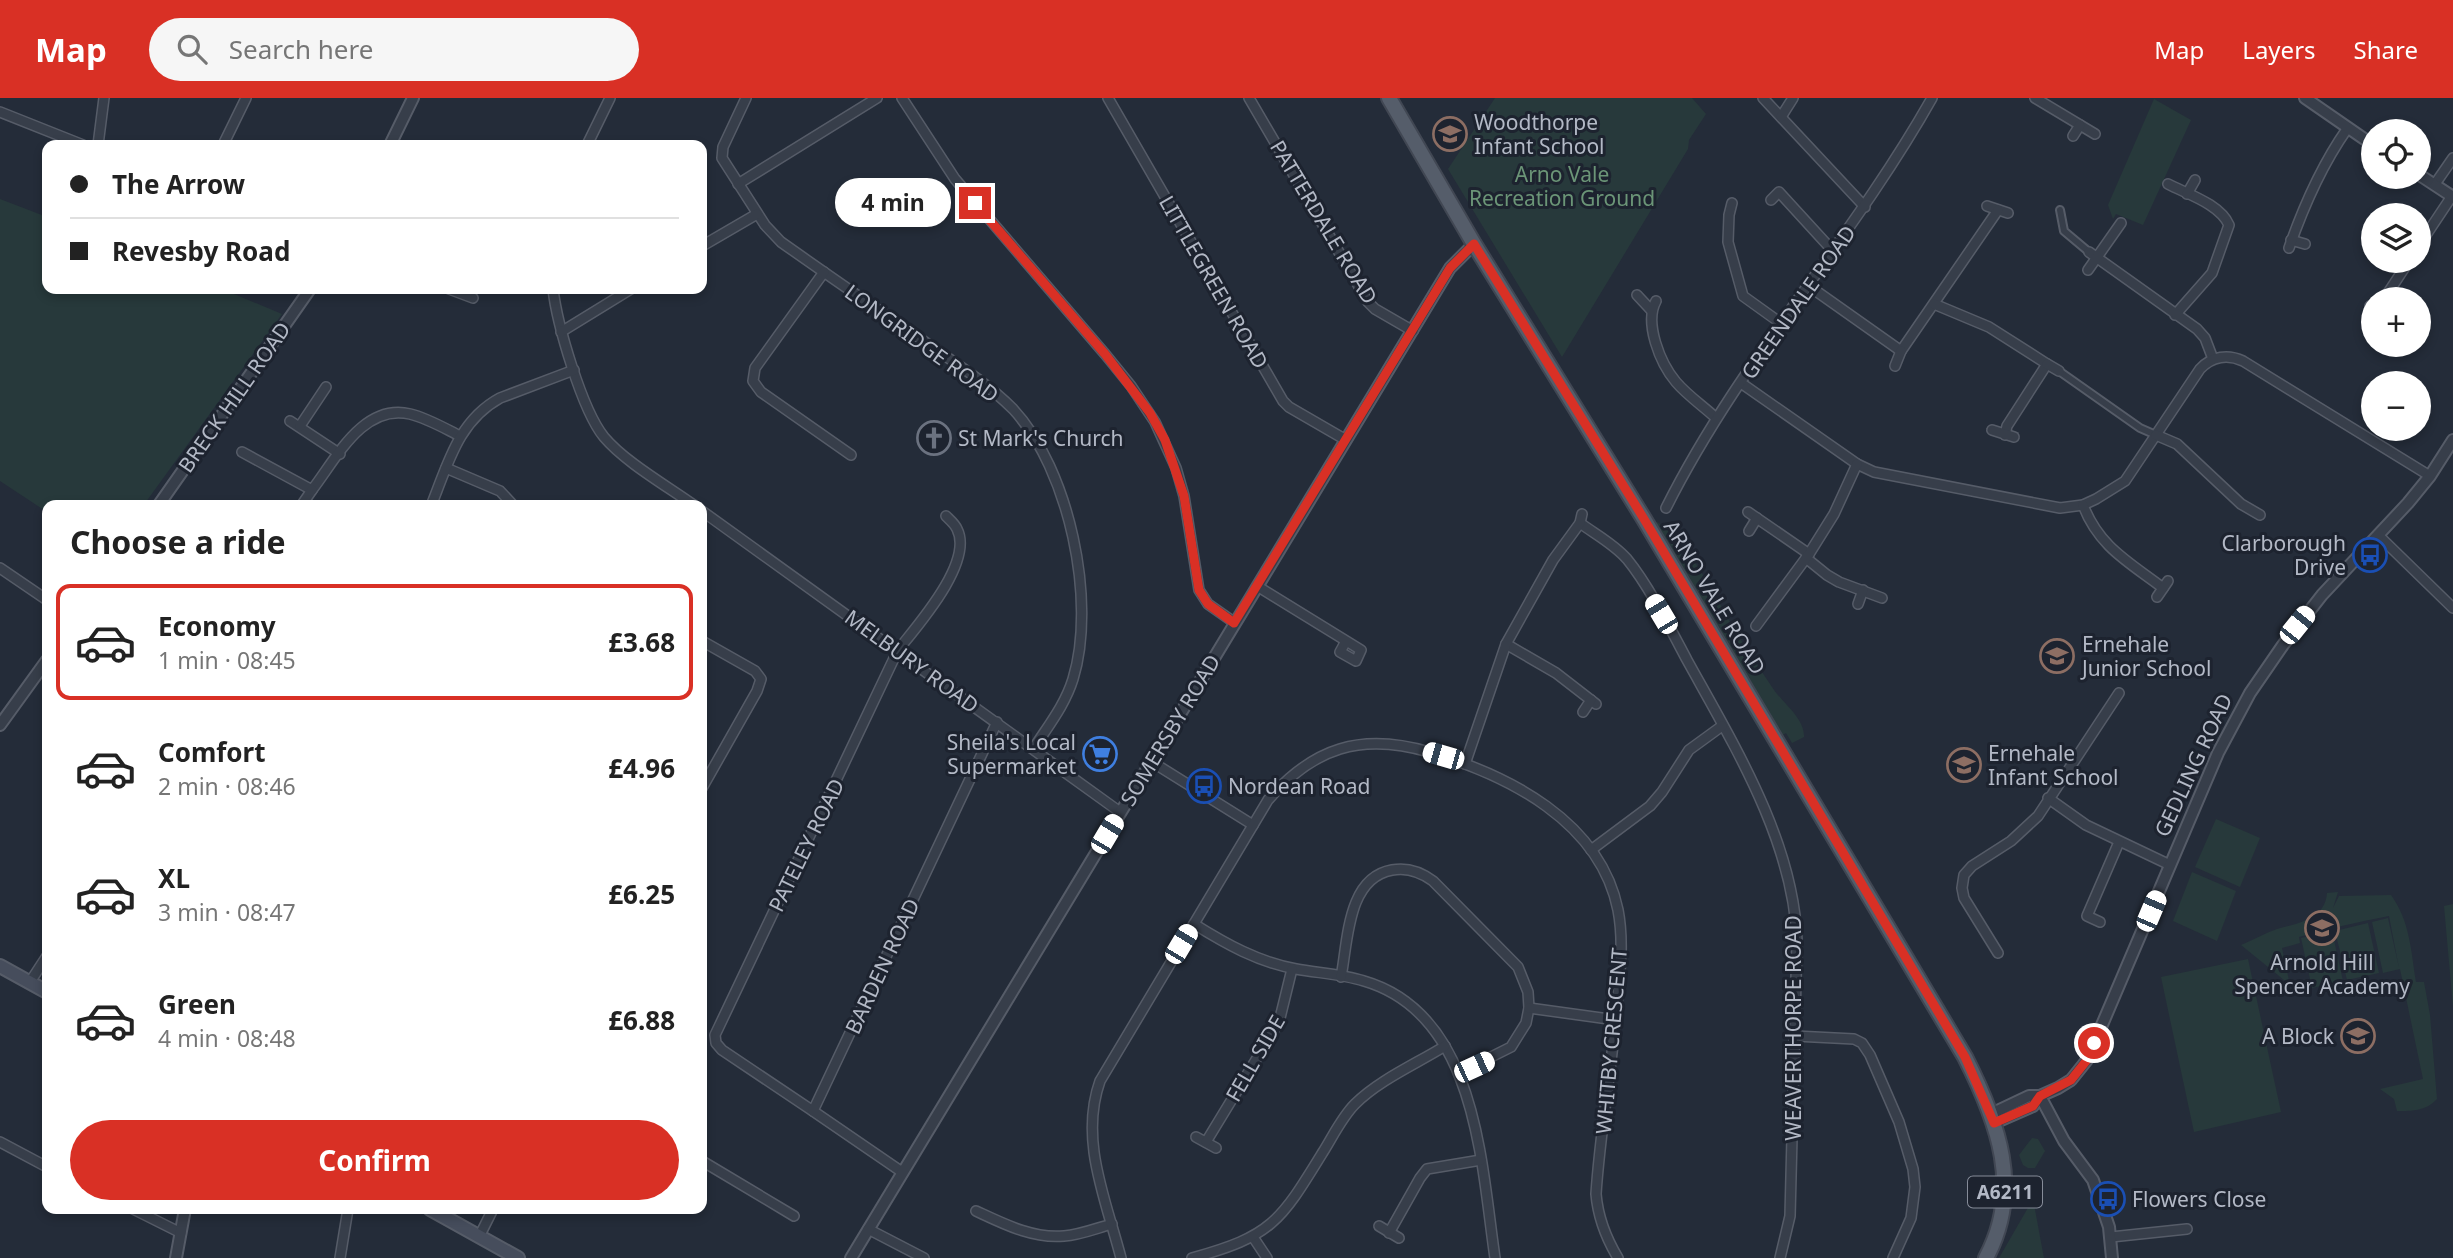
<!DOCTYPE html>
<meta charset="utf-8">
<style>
:root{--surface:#fff;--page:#f6f6f6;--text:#222;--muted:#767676;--line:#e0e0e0;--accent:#d93025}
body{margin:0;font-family:"Noto Sans",sans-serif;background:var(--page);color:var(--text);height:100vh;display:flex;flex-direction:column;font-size:26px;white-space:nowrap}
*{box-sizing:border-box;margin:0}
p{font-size:23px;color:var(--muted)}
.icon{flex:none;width:38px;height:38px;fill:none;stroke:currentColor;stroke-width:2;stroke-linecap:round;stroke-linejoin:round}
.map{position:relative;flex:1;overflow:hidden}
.drawer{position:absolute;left:42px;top:402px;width:665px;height:714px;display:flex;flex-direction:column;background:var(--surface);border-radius:14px;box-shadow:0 4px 10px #0003}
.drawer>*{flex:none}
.guide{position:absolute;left:42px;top:42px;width:665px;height:154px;border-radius:14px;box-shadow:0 4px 10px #0003;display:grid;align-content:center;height:154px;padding:0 28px;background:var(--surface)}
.fabs{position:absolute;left:2361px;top:21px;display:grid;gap:14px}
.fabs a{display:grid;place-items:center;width:70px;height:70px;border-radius:50%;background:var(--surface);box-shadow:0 4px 10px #0003;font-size:35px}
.end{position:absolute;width:32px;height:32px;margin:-16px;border:9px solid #d93025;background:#fff;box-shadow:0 0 0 4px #fff}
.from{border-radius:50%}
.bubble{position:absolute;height:49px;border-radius:24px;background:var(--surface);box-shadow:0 4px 10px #0003;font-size:23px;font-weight:700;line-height:49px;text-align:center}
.car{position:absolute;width:21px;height:42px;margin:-21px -10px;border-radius:9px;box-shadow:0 0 5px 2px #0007;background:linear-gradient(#fff 24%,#345 0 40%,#fff 0 76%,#345 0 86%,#fff 0)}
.guide b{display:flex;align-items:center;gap:24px;height:66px;font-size:26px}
.guide b+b{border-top:2px solid var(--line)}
.guide i{width:18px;height:18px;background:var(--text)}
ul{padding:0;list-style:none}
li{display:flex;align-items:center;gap:21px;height:116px;margin:0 14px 10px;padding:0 14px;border:4px solid transparent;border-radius:14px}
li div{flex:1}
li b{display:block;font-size:26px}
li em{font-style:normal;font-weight:700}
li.on{border-color:var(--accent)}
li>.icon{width:63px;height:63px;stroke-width:1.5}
h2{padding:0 28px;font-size:32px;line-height:84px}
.button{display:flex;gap:14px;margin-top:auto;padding:14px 28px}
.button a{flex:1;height:80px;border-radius:42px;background:var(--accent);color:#fff;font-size:28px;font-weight:700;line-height:80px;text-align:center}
header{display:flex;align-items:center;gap:42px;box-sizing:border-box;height:98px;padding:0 35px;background:var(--accent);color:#fff}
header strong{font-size:33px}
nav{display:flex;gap:38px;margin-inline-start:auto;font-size:24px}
.search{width:490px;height:63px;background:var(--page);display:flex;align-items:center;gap:18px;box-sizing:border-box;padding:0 24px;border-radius:38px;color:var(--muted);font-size:26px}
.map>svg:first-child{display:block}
</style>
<header>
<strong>Map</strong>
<div class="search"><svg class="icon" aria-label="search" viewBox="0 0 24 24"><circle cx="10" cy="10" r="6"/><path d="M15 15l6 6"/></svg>Search here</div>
<nav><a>Map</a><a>Layers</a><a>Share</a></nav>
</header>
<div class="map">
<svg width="2453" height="1160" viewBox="0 0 2453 1160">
<rect width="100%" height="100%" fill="#242c39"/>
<g fill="#27393b">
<path d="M 1495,0 L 1692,0 L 1706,16 L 1689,42 L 1688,51 L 1562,259 L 1448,71 Z"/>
<path d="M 2154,1 L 2191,22 L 2143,127 L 2116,116 L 2113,121 L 2108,107 Z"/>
<path d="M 0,101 L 47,119 L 47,191 L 222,191 L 282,216 L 143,408 L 47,408 L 47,414 L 0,383 Z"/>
<path d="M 1657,424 C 1690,443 1719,507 1739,539 C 1749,556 1761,572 1772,589 C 1781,604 1805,620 1804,639 L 1792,645 L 1786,635 L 1781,638 L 1654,425 Z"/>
<path d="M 2216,721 L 2260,740 L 2240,789 L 2195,769 Z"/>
<path d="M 2192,774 L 2236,793 L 2217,843 L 2173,823 Z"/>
<path d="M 2338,794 L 2333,810 L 2339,798 L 2391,797 C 2410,823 2411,853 2416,884 L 2424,884 L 2430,917 L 2437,1001 C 2426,1013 2413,1013 2397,1013 L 2394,1001 L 2380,991 L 2423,981 L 2400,871 L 2383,875 L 2372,824 L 2388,820 L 2399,870 L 2389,818 C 2359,824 2329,830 2299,839 L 2300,845 L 2282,850 L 2290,887 L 2241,847 C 2253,842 2265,835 2277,831 C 2298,825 2325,822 2327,795 Z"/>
<path d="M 2453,806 L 2453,909 L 2444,808 Z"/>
<path d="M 2368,825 L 2379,875 L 2347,882 L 2335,833 Z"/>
<path d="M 2332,833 L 2343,883 L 2312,890 L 2301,840 Z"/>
<path d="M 2248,861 L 2281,1014 L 2194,1034 L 2161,879 Z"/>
<path d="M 2032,1040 L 2038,1041 L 2045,1053 L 2035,1070 L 2028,1070 L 2023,1067 L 2019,1057 Z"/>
<path d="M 2033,1101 L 2044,1160 L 1999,1160 Z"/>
</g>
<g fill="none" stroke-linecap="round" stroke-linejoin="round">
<g stroke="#565c68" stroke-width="10">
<g id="pedestrian">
<path d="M 2060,112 L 2064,133 L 2089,154"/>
<path d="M 2059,273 L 2140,330 L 2156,337"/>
</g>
</g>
<g stroke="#565c68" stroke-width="12">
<g id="minor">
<path d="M 746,0 L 723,49 L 722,60 L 765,127 L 781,144 C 829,178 877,211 925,244 C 955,265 987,285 1013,311 C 1069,371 1097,503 1073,581 C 1065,607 1048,628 1034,650"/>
<path d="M 902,0 L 955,81 L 1105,256 L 1131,288 L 1155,324 L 1176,370 L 1184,398 L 1199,492 L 1208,506 L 1235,525"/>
<path d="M 1108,0 L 1283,303 L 1289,309 L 1346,342"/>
<path d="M 1249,0 L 1368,204 L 1375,211 L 1413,233"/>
<path d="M 1763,0 L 1865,109"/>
<path d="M 2035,0 L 2095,36"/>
<path d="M 0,14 L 83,47"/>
<path d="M 1781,19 L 1793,0"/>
<path d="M 2073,38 L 2080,27"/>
<path d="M 98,47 L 104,0"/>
<path d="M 223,47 L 246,0"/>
<path d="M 587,47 L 610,0"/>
<path d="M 738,86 L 877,0"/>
<path d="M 2168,86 C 2187,96 2220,106 2229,127 L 2212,175 L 2175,217"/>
<path d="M 2435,86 L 2453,60"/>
<path d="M 2187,96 L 2195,82"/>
<path d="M 1771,102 L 1779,94 L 1833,153"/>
<path d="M 1732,105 L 1729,117 L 1728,144 L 1743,198 L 1782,226"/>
<path d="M 1987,108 L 2008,115"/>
<path d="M 2291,142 L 2305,146"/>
<path d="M 702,148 L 757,116"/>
<path d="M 2418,149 L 2452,98"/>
<path d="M 2289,150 C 2304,107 2321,68 2347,31"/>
<path d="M 2089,154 L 2197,231 L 2205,240 L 2213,261"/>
<path d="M 2088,172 L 2121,125"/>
<path d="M 824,174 L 755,270 L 753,283 L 761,294 L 851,357"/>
<path d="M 1809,188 L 1901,253 L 1998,112"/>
<path d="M 449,191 L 473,200"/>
<path d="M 553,191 C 557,226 582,312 604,339 C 625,364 667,388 695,408"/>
<path d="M 1637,197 L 1651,212"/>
<path d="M 2384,201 L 2409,163"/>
<path d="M 1656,203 C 1644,225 1660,265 1676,284 C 1687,297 1703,308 1716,320"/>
<path d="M 1934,206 L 1989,229 L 2047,266 L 2007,328 L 2005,337"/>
<path d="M 2370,208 L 2373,210"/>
<path d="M 561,234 L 631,191"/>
<path d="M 2047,266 L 2059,273"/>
<path d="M 1895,268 L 1901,253"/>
<path d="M 1741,285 L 1857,366 L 1874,374 L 2060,410 L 2083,407 L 2096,401 L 2125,383 L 2200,271 C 2212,258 2228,256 2243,263 L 2430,378"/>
<path d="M 290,323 L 340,356"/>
<path d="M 300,328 L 326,289"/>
<path d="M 1992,332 L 2014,339"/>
<path d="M 2156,337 L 2177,346 L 2241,406 L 2260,417"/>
<path d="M 242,354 L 312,392 C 336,361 363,305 410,316 C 427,320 444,330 460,338"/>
<path d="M 446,370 L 500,393 L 514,408"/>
<path d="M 2083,407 C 2099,449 2129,464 2163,490"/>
<path d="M 301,408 L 312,392"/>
<path d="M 431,408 C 448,366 458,323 500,300 L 574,272"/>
<path d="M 1666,410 C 1739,264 1852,142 1932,0"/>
<path d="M 702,413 L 1120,714"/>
<path d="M 1748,414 L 1809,456"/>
<path d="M 1580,425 C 1595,436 1614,446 1627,461 C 1649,488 1670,530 1687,562 C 1734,647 1794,744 1797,843 L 1790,1118 L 1780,1160"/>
<path d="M 1749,433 L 1757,420"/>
<path d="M 2378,437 L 2453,510"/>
<path d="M 1806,460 L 1827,477 L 1839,484 L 1882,500"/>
<path d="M 0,470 L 47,502"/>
<path d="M 1257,488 L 1361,552 L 1356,563 L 1340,554 L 1346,543"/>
<path d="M 2157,499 L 2168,483"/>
<path d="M 1858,506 L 1863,492"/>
<path d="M 1756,528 L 1809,456 L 1834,416 L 1857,366"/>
<path d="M 702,543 L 755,573 L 761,581 L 757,593 L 702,690"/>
<path d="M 1506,546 L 1556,575 L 1596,606"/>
<path d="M 1583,614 L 1591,602"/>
<path d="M 1152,664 L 1253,727"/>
<path d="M 1465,666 L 1506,546 L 1553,462 L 1580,425 L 1582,416"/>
<path d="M 2048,700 L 2086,727 L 2170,767"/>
<path d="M 1591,752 L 1650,708 L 1662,694 L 1689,652 L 1722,628"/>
<path d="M 2100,824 L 2087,818 L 2119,744"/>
<path d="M 1194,826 C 1226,846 1258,864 1296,871 C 1318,875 1342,876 1364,883 C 1477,916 1481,1065 1495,1160"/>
<path d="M 1998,855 L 1964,800 L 1962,790 L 1964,777 L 1972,768 L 2011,743 L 2038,718 L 2119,595"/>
<path d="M 1341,879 C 1348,843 1347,780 1392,772 C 1408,769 1421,774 1433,783 L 1518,869 L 1528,894 L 1529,910 L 1526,925 L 1511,949 L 1459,975"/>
<path d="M 30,884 L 47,858"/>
<path d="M 1529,910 L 1616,922"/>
<path d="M 1795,938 L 1854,941 L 1862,945 L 1870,957 L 1899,1024 L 1913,1071 L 1915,1089 L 1911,1120 L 1893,1160"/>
<path d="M 813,1013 L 722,952 L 716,945 L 715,937 L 898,552 C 918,527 974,464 957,431 C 955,426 950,422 946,418"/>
<path d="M 1196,1039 L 1216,1050"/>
<path d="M 0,1044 L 47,1069"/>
<path d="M 1206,1044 L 1279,924 L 1292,871"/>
<path d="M 702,1063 L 794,1118"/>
<path d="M 902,1074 L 813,1013 L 997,624"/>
<path d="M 133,1111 L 181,1135"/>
<path d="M 976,1113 C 1004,1126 1033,1141 1064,1138 C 1080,1137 1097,1130 1112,1126"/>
<path d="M 1379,1128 L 1399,1140"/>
<path d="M 868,1131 L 924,1160"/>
<path d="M 1389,1135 L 1420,1080 L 1427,1071 L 1481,1062"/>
<path d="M 479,1139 L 493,1111"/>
<path d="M 1253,1139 L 1267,1160"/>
<path d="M 2111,1139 L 2187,1131"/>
<path d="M 340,1160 L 348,1111"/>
<path d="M 1121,1160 C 1106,1102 1079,1042 1100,983 L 1268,702 C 1313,650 1361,634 1429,654 C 1508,677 1600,723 1618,812 C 1624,843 1620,875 1617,907 C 1612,970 1600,1033 1596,1096 C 1598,1120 1606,1140 1618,1160"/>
<path d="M 1192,1160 C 1272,1138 1280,1124 1323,1054 C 1333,1038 1342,1019 1355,1006 C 1379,982 1416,966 1445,948"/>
</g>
</g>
<g stroke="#565c68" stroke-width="14">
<g id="tertiary">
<path d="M 2305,0 L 2373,47"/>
<path d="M 390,47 L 413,0"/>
<path d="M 2418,76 L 2453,99"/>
<path d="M 158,408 L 310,191"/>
<path d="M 0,627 L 47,562"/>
<path d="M 2040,998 L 2064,1043 L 2093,1082 L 2109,1129 L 2112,1160"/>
<path d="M 1991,1016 L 2029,998 L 2040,998 L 2058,990 L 2071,982 L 2087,962 L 2218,655 L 2250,595 L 2283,547 L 2322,497 L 2408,405 L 2430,378 L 2453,342"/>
<path d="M 1994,1025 L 2033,1008 L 2040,998"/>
<path d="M 176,1160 L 185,1111"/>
<path d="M 851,1160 L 1450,170 L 1474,146"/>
</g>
</g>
<g stroke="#565c68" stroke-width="16">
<g id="secondary">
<path d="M 0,868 L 47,894"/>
<path d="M 430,1111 L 518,1160"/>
</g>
</g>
<g stroke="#414753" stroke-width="18">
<path id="primary" d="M 1389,0 L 1474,146 L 1644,421 L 1965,959 C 1998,1024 2023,1091 1986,1160"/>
</g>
<use href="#pedestrian" stroke="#373e4a" stroke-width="6"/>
<use href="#minor" stroke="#373e4a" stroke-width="9"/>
<use href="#tertiary" stroke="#373e4a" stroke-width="10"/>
<use href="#secondary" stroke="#464d5c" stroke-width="12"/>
<use href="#primary" stroke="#555d6a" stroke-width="14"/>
</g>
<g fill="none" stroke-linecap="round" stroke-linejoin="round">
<path stroke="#d93025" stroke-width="9" d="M 975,105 L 1105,256 L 1150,315 L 1165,342 L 1184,398 L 1199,492 L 1208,506 L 1234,525 L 1450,170 L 1474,146 L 1644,421 L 1965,959 L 1994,1025 L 2033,1008 L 2040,998 L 2071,982 L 2087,962 L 2094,945"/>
</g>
<defs>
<g id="school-ring" transform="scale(1.75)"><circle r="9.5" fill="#1d232f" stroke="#8d6e63" stroke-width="1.5"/><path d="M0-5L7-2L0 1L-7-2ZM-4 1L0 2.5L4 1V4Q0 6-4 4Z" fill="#8d6e63"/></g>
<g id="church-ring" transform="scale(1.75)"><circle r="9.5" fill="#1d232f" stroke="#6b7280" stroke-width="1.5"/><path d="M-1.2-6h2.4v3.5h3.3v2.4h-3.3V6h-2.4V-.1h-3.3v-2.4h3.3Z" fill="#6b7280"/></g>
<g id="bus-ring" transform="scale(1.75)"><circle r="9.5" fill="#1d232f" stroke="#1a4fb4" stroke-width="1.5"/><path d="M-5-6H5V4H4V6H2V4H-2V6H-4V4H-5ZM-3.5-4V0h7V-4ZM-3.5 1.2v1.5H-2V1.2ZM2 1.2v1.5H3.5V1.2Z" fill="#1a4fb4"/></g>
<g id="supermarket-ring" transform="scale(1.75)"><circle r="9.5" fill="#1d232f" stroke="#3f7fe0" stroke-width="1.5"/><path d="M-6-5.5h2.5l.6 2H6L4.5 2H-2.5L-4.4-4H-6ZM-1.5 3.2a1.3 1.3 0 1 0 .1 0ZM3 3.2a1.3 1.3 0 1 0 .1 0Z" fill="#3f7fe0"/></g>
</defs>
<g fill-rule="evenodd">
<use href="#school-ring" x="1450" y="36"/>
<use href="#church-ring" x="934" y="340"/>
<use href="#bus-ring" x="2370" y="457"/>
<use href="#school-ring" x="2057" y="558"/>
<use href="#supermarket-ring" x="1100" y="656"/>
<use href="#school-ring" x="1964" y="667"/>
<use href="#bus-ring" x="1204" y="688"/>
<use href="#school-ring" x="2322" y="830"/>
<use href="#school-ring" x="2358" y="938"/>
<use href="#bus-ring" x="2108" y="1101"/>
</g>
<g text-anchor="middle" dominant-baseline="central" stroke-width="6" stroke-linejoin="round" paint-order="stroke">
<rect fill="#1d232f" stroke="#868c99" stroke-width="2" x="1968" y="1078.5" width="74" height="31" rx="5"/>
<g font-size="19" font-weight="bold" fill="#b3b9c6">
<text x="2005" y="1094">A6211</text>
</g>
<g font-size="21" fill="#b3b9c6" stroke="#1d232f" text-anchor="start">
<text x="1474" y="24">Woodthorpe<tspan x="1474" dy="24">Infant School</tspan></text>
<text x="958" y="340">St Mark's Church</text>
<text x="2346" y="445" text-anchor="end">Clarborough<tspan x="2346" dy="24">Drive</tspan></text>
<text x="2082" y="546">Ernehale<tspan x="2082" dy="24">Junior School</tspan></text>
<text x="1076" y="644" text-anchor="end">Sheila's Local<tspan x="1076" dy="24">Supermarket</tspan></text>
<text x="1988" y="655">Ernehale<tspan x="1988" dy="24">Infant School</tspan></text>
<text x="1228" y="688">Nordean Road</text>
<text x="2322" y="864" text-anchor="middle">Arnold Hill<tspan x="2322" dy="24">Spencer Academy</tspan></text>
<text x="2334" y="938" text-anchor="end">A Block</text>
<text x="2132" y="1101">Flowers Close</text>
</g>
<g font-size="21" fill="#6b9577" stroke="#1d232f">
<text x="1562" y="76">Arno Vale<tspan x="1562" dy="24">Recreation Ground</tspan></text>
</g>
<g font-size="21" fill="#b3b9c6" stroke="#1d232f">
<text transform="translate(1324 124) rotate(59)">PATTERDALE ROAD</text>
<text transform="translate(1214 184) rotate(60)">LITTLEGREEN ROAD</text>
<text transform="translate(1798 204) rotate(-55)">GREENDALE ROAD</text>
<text transform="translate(922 245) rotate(36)">LONGRIDGE ROAD</text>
<text transform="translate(234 299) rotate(-55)">BRECK HILL ROAD</text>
<text transform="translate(1715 499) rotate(59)">ARNO VALE ROAD</text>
<text transform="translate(912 563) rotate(36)">MELBURY ROAD</text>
<text transform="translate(1170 632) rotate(-59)">SOMERSBY ROAD</text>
<text transform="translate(2193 667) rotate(-65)">GEDLING ROAD</text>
<text transform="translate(806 747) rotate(-64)">PATELEY ROAD</text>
<text transform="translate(882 868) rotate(-65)">BARDEN ROAD</text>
<text transform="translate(1793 930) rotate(-90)">WEAVERTHORPE ROAD</text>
<text transform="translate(1611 943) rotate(-85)">WHITBY CRESCENT</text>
<text transform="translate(1255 960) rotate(-60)">FELL SIDE</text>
</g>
</g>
</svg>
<div class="fabs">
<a><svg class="icon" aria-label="locate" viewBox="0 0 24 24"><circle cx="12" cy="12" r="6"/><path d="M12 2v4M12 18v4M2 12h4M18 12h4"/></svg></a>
<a><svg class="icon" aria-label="layers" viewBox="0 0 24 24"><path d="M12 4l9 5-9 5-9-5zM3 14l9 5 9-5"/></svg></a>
<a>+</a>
<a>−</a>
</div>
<i class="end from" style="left:2094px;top:945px"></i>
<i class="end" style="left:975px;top:105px"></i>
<div class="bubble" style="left:835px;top:80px;width:116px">4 min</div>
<i class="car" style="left:1661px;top:516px;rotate:329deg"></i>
<i class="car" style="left:2297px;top:527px;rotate:39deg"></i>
<i class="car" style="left:1443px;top:658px;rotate:286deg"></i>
<i class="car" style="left:1107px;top:736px;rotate:31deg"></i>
<i class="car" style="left:2151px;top:813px;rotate:23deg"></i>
<i class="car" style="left:1181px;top:846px;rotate:31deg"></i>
<i class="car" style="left:1474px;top:969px;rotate:65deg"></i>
<div class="guide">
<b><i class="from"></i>The Arrow</b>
<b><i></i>Revesby Road</b>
</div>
<section class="drawer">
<h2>Choose a ride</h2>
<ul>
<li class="on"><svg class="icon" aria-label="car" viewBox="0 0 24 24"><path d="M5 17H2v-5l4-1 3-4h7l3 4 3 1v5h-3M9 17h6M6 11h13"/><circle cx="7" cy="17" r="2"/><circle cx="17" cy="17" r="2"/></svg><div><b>Economy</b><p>1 min · 08:45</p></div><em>£3.68</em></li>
<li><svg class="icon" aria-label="car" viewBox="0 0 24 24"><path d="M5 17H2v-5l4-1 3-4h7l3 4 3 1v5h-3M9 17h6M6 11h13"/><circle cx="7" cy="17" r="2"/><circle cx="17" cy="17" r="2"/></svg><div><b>Comfort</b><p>2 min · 08:46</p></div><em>£4.96</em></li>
<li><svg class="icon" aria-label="car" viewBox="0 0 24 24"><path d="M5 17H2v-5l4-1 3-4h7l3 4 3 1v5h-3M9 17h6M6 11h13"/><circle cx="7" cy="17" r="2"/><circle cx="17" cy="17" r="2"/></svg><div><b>XL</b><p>3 min · 08:47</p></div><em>£6.25</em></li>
<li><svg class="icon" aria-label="car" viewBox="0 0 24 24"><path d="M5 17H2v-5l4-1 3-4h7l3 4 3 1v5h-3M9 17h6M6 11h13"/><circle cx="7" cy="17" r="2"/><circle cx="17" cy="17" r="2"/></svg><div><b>Green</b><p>4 min · 08:48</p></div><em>£6.88</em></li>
</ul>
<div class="button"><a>Confirm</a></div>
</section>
</div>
